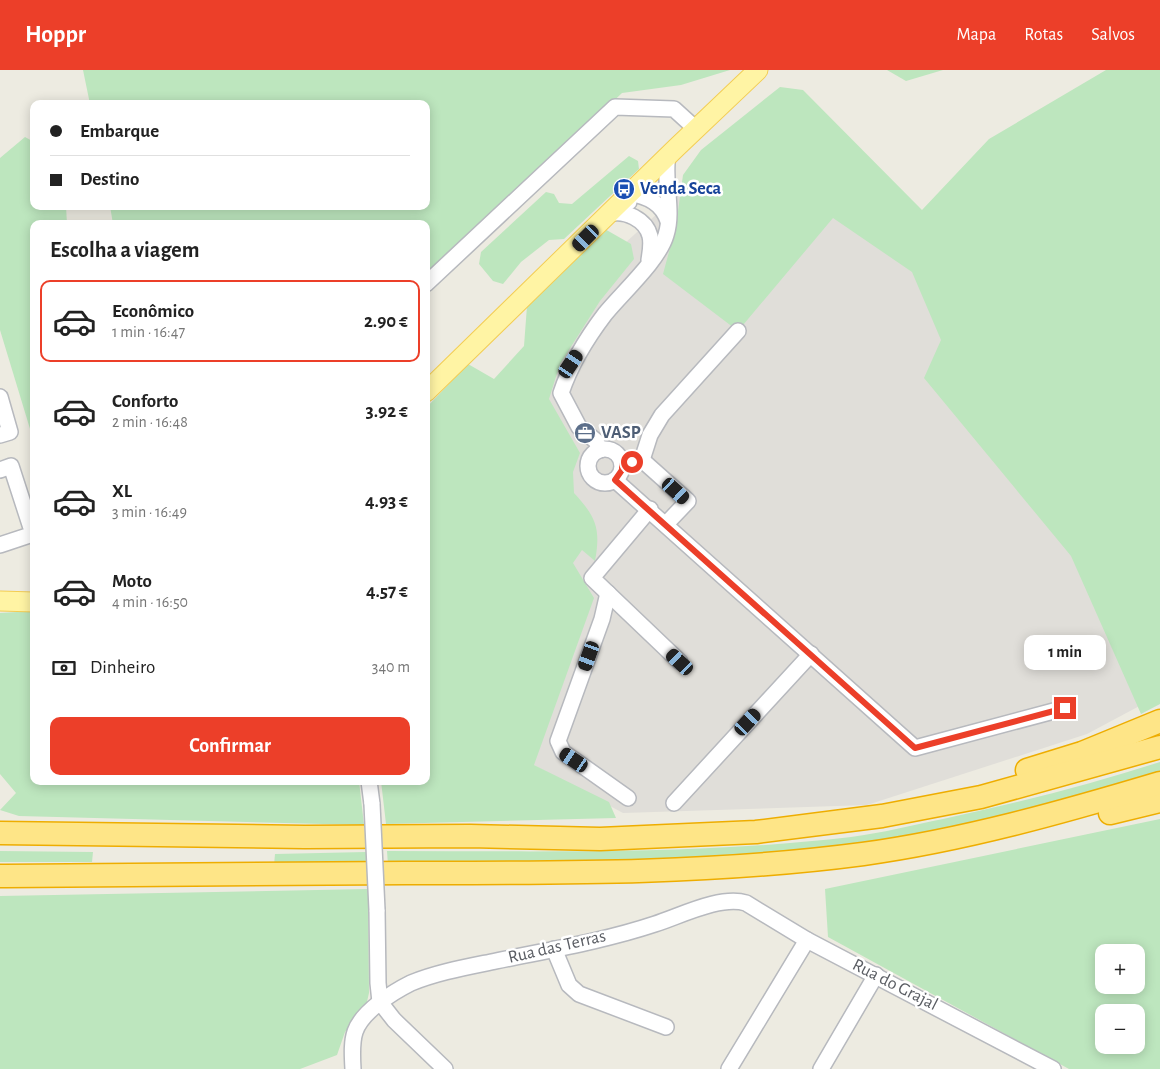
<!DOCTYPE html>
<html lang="pt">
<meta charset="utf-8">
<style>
:root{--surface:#fff;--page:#f2f2f2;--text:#222;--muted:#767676;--line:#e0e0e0;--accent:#ec3f29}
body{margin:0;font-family:"Alegreya Sans",sans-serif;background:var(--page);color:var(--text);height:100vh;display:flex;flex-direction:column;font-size:19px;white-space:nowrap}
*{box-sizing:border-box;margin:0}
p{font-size:16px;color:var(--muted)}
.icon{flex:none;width:28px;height:28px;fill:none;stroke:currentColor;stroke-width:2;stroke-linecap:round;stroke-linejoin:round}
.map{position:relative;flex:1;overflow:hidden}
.sheet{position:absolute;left:30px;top:150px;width:400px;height:565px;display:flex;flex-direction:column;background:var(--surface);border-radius:10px;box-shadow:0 2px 12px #0003}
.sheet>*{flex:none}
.hud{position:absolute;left:30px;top:30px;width:400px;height:110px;border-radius:10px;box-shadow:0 2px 12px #0003;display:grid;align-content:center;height:110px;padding:0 20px;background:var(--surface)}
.tools{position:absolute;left:1095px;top:874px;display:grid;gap:10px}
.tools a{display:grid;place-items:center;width:50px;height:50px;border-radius:10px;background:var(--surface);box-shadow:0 2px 12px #0003;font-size:25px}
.end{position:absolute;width:22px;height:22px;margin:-11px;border:6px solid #ec3f29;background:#fff;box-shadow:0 0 0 2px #fff}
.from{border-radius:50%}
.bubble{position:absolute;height:35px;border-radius:10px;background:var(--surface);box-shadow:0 2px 12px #0003;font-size:16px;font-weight:700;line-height:35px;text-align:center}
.car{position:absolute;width:15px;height:30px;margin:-15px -8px;border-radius:6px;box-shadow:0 0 4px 1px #0007;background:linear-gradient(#222 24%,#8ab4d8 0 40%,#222 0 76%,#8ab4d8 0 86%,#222 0)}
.hud b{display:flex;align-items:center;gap:18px;height:48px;font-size:19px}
.hud b+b{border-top:1px solid var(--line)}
.hud i{width:12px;height:12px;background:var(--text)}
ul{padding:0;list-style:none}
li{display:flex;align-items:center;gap:15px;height:82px;margin:0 10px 8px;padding:0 10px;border:2px solid transparent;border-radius:10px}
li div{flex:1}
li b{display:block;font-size:19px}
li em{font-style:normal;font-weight:700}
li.selected{border-color:var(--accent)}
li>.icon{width:45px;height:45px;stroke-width:1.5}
h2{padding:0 20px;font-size:22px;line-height:60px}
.pay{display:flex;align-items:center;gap:12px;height:55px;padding:0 20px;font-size:19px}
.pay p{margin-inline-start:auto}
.primary-button{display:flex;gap:10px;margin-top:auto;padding:10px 20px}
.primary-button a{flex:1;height:58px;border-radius:10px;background:var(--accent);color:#fff;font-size:20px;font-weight:700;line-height:58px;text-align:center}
header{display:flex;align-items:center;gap:30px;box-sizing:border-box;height:70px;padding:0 25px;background:var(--accent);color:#fff}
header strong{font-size:24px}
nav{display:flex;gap:28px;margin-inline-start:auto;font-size:18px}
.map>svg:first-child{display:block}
</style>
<header>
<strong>Hoppr</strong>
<nav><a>Mapa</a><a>Rotas</a><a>Salvos</a></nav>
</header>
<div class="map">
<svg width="1160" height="999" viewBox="0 0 1160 999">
<rect width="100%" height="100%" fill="#edebe1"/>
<path fill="#e0ded9" d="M 837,94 L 1036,292 L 1160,625 L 1087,664 L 867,735 L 623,743 L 534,695 L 502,403 L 589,206 L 694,110 Z"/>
<g fill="#bde6be" fill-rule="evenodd">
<path d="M 83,0 L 730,0 L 681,15 L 622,23 L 426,210 L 426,154 L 113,154 L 110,136 L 426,136 L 426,34 L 90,34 Z"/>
<path d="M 887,0 L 943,0 L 906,11 Z"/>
<path d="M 1106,0 L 1160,0 L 1160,634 L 1141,644 L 1071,486 L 924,308 L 941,270 L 912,202 L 833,148 L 738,261 L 663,204 L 676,156 L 683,105 L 701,80 L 780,17 L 803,20 L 922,140 L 989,69 Z"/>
<path d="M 25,67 L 34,72 L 34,136 L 66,136 L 67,154 L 34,154 L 34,372 L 0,260 L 0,88 Z"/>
<path d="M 629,86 L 638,91 L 639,99 L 564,169 L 549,170 L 521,192 L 503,214 L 493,211 L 479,194 L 481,182 L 546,122 L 554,124 L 559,133 L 572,134 Z"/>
<path d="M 603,158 L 631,174 L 634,189 L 600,231 L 560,294 L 549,329 L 580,383 L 573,402 L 574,423 C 596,447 601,458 595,491 L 582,480 L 573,493 L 594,528 L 534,695 L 609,732 L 616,748 L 386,754 L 381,711 L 426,711 L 426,338 L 468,294 L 494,309 L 524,276 L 527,236 Z"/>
<path d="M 34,541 L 34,711 L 359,711 L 364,755 L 19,746 L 0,740 L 16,723 L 0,704 L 0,543 Z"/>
<path d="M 1160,692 L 1160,704 L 981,753 L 852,778 L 730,789 L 388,795 L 387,781 C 542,781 697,785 851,767 C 882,763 913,755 943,749 C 1017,733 1089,715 1160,692 Z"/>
<path d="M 1160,749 L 1160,999 L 1069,999 L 828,867 L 825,819 ZM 1104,882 L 1136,882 L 1136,915 L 1104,915 ZM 1104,942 L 1136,942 L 1136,975 L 1104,975 Z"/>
<path d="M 0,781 L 93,782 L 92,792 L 0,792 Z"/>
<path d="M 366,782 L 366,794 L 274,795 L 275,784 Z"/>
<path d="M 368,819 L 369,923 L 365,940 L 345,962 L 337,985 L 300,999 L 0,999 L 0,826 Z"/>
</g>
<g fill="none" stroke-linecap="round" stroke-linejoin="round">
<g stroke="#b7b9be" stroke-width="18">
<g id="minor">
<path d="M 629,132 L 630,123 C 648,127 662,133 668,151"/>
<path d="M 609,144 C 625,139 646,150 650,166 C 652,174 650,183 649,190"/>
<path d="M 426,214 L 615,37 L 674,39 L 696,59"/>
<path d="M 0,327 L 10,362 L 0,365"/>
<circle cx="605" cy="396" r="17"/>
<path d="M 600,380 L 596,371 L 579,357 L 561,323 C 571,293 586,269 605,244 C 622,223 659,190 666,165 C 674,140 663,111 668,85"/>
<path d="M 642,390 L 688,431 L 666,454"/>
<path d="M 622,394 L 642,390 L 650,365 L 662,345 L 738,261"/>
<path d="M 0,400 L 11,396 L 33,464 L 0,475"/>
<path d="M 615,410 L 915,678 L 1065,638"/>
<path d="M 650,439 L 592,508 L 680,592"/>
<path d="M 608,523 L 602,549 L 558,671 L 563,682 L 628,728"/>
<path d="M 369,711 L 372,734"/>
<path d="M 674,733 L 811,584"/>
<path d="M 377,840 L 378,913 L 380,932"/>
<path d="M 554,879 L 569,915 L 579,924 L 666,957"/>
<path d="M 380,932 L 394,950 L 445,999"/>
<path d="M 353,999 C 351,966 352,954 379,933 C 388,926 401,918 411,913 C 438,902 467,897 496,891 C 549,880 604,871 655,854 C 680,846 721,825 746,833 L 807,870 L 1053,999"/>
<path d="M 729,999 L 807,870"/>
<path d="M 821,999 L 876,905"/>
</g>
</g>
<g stroke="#f3cd54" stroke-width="21">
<g id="major">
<path d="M 426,322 L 676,78 L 758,0"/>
<path d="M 0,531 L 34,532"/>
</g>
</g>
<g stroke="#eead00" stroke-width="25">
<g id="highway">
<path d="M 1027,700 L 1082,683 L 1160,651"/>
<path d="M 1110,743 L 1160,731"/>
<path d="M 0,763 L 305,767 L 470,766 L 600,769 L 756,762 L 882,746 L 981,727 L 1160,677"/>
<path d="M 0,806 C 135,804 270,803 406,803 C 558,803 711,804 863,784 C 964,770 1063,742 1160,713"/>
</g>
</g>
<use href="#minor" stroke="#fff" stroke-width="15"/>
<use href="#major" stroke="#fff4a4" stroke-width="19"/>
<use href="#highway" stroke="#fee587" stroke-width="22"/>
<g stroke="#b7b9be" stroke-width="18" stroke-linecap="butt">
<path id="minor-bridge" d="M 372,734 L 377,840"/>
</g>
<use href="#minor-bridge" stroke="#fff" stroke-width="15"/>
</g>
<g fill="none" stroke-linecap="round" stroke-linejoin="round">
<path stroke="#ec3f29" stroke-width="6" d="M 632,392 L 622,394 L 622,400 L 615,410 L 915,678 L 1065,638"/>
</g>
<defs>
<g id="bus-disc" transform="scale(1.125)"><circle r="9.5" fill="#1a4fb4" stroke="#fff"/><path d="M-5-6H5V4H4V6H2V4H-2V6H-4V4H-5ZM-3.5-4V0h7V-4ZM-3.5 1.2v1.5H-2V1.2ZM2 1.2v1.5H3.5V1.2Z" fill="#fff"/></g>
<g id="office-disc" transform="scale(1.125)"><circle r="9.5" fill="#5c6f8a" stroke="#fff"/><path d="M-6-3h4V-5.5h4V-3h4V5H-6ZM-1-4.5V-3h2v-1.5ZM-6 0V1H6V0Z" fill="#fff"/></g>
</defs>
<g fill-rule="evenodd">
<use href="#bus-disc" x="624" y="119"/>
<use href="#office-disc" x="585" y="363"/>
</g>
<g text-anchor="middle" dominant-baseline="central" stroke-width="5" stroke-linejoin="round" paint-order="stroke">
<g font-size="18" font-weight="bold" fill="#164399" stroke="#fff" text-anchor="start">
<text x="640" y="119">Venda Seca</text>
</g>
<g font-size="18" font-weight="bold" fill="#4e5e75" stroke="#fff" text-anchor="start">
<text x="601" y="363">VASP</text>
</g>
<g font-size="18" fill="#5a5d63" stroke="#fff">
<text transform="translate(557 877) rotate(-13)">Rua das Terras</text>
<text transform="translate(895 915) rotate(27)">Rua do Grajal</text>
</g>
</g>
</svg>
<div class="tools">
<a>+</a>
<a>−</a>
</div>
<i class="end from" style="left:632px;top:392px"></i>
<i class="end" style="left:1065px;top:638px"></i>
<div class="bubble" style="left:1024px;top:565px;width:82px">1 min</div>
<i class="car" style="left:586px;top:168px;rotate:225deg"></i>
<i class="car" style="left:571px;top:294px;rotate:34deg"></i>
<i class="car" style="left:676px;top:421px;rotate:132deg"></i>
<i class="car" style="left:589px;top:586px;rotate:200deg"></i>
<i class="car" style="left:680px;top:592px;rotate:313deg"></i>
<i class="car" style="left:748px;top:652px;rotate:43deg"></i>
<i class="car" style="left:574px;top:690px;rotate:304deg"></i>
<div class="hud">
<b><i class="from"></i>Embarque</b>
<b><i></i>Destino</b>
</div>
<section class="sheet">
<h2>Escolha a viagem</h2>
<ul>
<li class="selected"><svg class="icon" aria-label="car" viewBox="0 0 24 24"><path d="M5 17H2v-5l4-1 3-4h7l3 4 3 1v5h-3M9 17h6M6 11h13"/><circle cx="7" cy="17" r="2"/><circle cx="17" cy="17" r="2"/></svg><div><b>Econômico</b><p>1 min · 16:47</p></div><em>2.90 €</em></li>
<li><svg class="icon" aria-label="car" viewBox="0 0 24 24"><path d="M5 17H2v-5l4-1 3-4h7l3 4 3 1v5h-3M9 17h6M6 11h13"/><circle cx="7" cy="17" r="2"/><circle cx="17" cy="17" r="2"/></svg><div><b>Conforto</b><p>2 min · 16:48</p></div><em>3.92 €</em></li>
<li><svg class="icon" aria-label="car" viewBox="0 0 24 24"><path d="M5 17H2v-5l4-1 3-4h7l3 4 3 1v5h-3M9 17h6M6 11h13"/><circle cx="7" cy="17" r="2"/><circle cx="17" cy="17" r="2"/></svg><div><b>XL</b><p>3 min · 16:49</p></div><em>4.93 €</em></li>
<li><svg class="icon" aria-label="car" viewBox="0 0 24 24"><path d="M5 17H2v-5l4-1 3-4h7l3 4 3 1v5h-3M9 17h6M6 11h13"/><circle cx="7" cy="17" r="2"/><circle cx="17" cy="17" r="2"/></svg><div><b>Moto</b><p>4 min · 16:50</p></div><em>4.57 €</em></li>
</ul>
<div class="pay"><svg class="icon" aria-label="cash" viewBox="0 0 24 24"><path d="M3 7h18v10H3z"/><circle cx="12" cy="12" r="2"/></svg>Dinheiro<p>340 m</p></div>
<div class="primary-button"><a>Confirmar</a></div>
</section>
</div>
